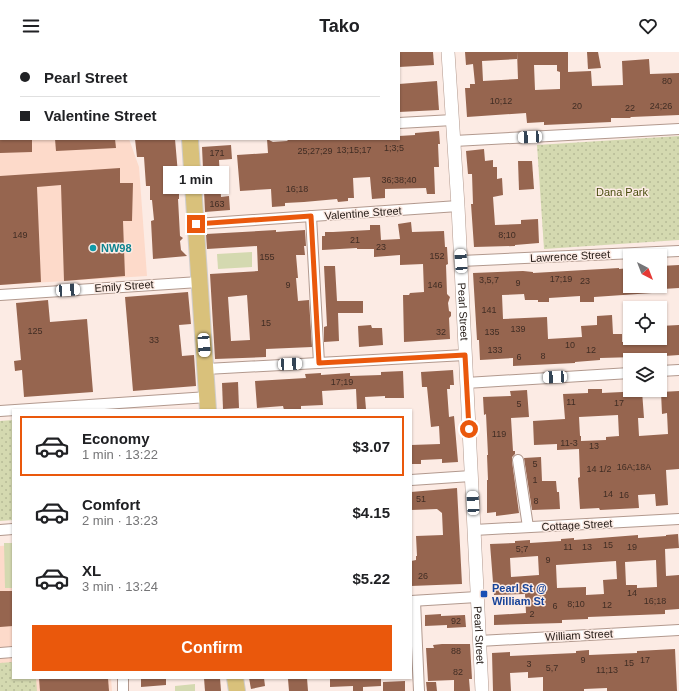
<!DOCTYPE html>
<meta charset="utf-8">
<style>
:root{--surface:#fff;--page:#f2f2f2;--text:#202124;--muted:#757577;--line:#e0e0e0;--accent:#ea580c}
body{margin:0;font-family:Helvetica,sans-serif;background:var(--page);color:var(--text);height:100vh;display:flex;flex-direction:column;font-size:15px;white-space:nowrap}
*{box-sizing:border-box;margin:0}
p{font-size:13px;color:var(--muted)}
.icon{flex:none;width:22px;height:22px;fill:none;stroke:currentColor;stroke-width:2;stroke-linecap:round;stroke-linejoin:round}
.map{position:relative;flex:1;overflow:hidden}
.details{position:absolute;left:12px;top:357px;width:400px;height:270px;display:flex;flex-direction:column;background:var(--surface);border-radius:0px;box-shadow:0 1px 3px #0004}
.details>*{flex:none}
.guide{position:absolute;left:0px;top:0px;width:400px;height:88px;box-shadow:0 1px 3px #0004;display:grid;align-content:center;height:88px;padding:0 20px;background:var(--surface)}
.needle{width:26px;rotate:138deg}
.tools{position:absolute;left:623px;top:197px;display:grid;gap:8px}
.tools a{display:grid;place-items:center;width:44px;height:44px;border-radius:0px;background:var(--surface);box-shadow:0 1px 3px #0004;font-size:20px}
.end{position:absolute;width:18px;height:18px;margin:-9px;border:5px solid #ea580c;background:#fff;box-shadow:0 0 0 2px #fff}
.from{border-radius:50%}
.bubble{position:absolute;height:28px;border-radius:0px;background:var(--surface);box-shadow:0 1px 3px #0004;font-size:13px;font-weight:600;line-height:28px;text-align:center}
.car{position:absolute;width:12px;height:24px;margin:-12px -6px;border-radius:5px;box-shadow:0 0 3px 1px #0007;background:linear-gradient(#fff 24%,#345 0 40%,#fff 0 76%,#345 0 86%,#fff 0)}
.guide b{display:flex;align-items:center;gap:14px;height:38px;font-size:15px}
.guide b+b{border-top:1px solid var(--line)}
.guide i{width:10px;height:10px;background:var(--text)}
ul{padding:7px 0 0;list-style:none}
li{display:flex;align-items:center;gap:12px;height:60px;margin:0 8px 6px;padding:0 12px;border:2px solid transparent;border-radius:0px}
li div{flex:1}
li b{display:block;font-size:15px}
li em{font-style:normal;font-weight:600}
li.selected{border-color:var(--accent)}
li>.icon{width:36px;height:36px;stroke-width:1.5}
.cta{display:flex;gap:8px;margin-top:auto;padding:8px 20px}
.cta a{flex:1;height:46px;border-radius:0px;background:var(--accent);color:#fff;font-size:16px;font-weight:600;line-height:46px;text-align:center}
header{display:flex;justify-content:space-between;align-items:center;height:52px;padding:0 20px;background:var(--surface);font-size:18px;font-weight:600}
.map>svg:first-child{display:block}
</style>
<header><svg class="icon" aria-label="menu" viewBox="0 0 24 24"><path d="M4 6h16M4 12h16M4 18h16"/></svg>Tako<svg class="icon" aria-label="heart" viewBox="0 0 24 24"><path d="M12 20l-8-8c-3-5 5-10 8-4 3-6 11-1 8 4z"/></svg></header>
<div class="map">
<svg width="679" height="639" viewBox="0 0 679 639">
<defs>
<pattern id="park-dots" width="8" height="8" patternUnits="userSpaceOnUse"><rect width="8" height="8" fill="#d4d9b0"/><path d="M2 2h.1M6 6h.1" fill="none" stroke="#b6ba96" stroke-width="1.8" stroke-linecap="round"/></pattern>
</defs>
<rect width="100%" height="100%" fill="#fcebe4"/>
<g fill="#fddaca">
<path d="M 24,0 L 132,0 L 132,1 L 5,1 Z"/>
<path d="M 0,1 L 1,1 L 1,87 L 129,87 L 139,115 L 147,224 L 0,233 Z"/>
<path d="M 13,493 L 13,626 L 111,626 L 112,639 L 0,639 L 0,494 Z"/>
</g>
<g fill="#d4d9b0">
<path d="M 252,200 L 252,215 L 218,217 L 217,202 Z"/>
<path d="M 4,491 L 13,491 L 13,536 L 5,536 Z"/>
<path d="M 195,632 L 195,639 L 175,639 L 175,634 Z"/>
</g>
<g fill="url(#park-dots)">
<path d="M 679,84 L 679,188 L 544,197 L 537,93 Z"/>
<path d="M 13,368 L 13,468 L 0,469 L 0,369 Z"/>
<path d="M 13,610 L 13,626 L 36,626 L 37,639 L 0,639 L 0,611 Z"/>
</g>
<g fill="#96654f" fill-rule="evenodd">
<path d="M 399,0 L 433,0 L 434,13 L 399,15 Z"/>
<path d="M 465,0 L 517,0 L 517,7 L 482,9 L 483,29 L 518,27 L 517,0 L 568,0 L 568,20 L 591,19 L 592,34 L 623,33 L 622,9 L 649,7 L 650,22 L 679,21 L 679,63 L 631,65 L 630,66 L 611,66 L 611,70 L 544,73 L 544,70 L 527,71 L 526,61 L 467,65 L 465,36 L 470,36 L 470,32 L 475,32 L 473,12 L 466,13 ZM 534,13 L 557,13 L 557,19 L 560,20 L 560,37 L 535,38 Z"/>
<path d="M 587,0 L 598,0 L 601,16 L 588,17 Z"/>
<path d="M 437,29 L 439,58 L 399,60 L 399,32 Z"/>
<path d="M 439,79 L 440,92 L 438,92 L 439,115 L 434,115 L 435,142 L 427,142 L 426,136 L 385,137 L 385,146 L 372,147 L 370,125 L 353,126 L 354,146 L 348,146 L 348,149 L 338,150 L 337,147 L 304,150 L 285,151 L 285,154 L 272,155 L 271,137 L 240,139 L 237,103 L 268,101 L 267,87 L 273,90 L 287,89 L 289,87 L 293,88 L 309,87 L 399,87 L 399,84 L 415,83 L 415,81 Z"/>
<path d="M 0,87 L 32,87 L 32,100 L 0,101 Z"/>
<path d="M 55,87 L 115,87 L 116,96 L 56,99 Z"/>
<path d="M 135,87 L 175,87 L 178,122 L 181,122 L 181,133 L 179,133 L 179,147 L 178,147 L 180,184 L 183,186 L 180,189 L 181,198 L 187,204 L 153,207 L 151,169 L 154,168 L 152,148 L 150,148 L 150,134 L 146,134 L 144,105 L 137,105 Z"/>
<path d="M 231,93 L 232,107 L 219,108 L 221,145 L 229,144 L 230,158 L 205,160 L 202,95 Z"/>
<path d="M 484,97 L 485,109 L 493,108 L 493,115 L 497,115 L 497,127 L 502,126 L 503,143 L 493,145 L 495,173 L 521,172 L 521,168 L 538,167 L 539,191 L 515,193 L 515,194 L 474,195 L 471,152 L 473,152 L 472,122 L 468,122 L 466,99 Z"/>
<path d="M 518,109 L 532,109 L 534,137 L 519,138 Z"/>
<path d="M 120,116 L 120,131 L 133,131 L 132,169 L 123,169 L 125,224 L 64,229 L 61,133 L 37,135 L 41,230 L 0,233 L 0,124 Z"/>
<path d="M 411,170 L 412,180 L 444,179 L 445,195 L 447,195 L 448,212 L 446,213 L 447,242 L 450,245 L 448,251 L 449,259 L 451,260 L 451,264 L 449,266 L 450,287 L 404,290 L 403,243 L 409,243 L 410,241 L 424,240 L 423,212 L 400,213 L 400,203 L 374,205 L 374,197 L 357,197 L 357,196 L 322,198 L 322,184 L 325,184 L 325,180 L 333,180 L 370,178 L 370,173 L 380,173 L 381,188 L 400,187 L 398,172 Z"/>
<path d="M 276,178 L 276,180 L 305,178 L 306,194 L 304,194 L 305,203 L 296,203 L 298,226 L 296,226 L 298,249 L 309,248 L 312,295 L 266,297 L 266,305 L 215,307 L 210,222 L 258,219 L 257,194 L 207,197 L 206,182 ZM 247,243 L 250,288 L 231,289 L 228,245 Z"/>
<path d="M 679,213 L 679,236 L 663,237 L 663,235 L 660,235 L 660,214 Z"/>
<path d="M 324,214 L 335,214 L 337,249 L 363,249 L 363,261 L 338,261 L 339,289 L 324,290 L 324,275 L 327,274 Z"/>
<path d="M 619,216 L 619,217 L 630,216 L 630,234 L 651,234 L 652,241 L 594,245 L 594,250 L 580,250 L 580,244 L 549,246 L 549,250 L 538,250 L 538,248 L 525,248 L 524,242 L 502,243 L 503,267 L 547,265 L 548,287 L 582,285 L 581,274 L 597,273 L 597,264 L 612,263 L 613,282 L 622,282 L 622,290 L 639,289 L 639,286 L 660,286 L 660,274 L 679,273 L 679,303 L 636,306 L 636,305 L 600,306 L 600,308 L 575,310 L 575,311 L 513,314 L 513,306 L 480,308 L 479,288 L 477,288 L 473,221 L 523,219 L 533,220 L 533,221 Z"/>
<path d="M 188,240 L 191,272 L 179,273 L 182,304 L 194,303 L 196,334 L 133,339 L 125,245 Z"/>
<path d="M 48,248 L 50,270 L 87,267 L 93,340 L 24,345 L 22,318 L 15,319 L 14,309 L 21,308 L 16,251 Z"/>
<path d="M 371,273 L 372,276 L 382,276 L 383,293 L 359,295 L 358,274 Z"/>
<path d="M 453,318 L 454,333 L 450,333 L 450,337 L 447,337 L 449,365 L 454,364 L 458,410 L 442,411 L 442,407 L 421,408 L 421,412 L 411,412 L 411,393 L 440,392 L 439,374 L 431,375 L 427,335 L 422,335 L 421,320 Z"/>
<path d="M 403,319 L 404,346 L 385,346 L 385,344 L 365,345 L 366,357 L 357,358 L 356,337 L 322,339 L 323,353 L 301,354 L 301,358 L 284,358 L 283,354 L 257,356 L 255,329 L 306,326 L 305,322 L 321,321 L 321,323 L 350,321 L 350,324 L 381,323 L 381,320 Z"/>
<path d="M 238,330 L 239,356 L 223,357 L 222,331 Z"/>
<path d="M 588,337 L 602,337 L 602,341 L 642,339 L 644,366 L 638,366 L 639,384 L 668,382 L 667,361 L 662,362 L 661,340 L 679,339 L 679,417 L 666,418 L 668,453 L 656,454 L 655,442 L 638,443 L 639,456 L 600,458 L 599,456 L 580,457 L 578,426 L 580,425 L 579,397 L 557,398 L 557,392 L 534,393 L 533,369 L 565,367 L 563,342 L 588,341 ZM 618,363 L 619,384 L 606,385 L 606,388 L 581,389 L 581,384 L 580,384 L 579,365 Z"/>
<path d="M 527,338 L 529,365 L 511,366 L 513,399 L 515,399 L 515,402 L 512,405 L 512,409 L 519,461 L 496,464 L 496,460 L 487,461 L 487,428 L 488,428 L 487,403 L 488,403 L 486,362 L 484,363 L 483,345 L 511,344 L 510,339 Z"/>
<path d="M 541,405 L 542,429 L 556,429 L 557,440 L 559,440 L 560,457 L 532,458 L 524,406 Z"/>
<path d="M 457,436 L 462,532 L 411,534 L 411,509 L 416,508 L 416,504 L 417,504 L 416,484 L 443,483 L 442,461 L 437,457 L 411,458 L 411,440 Z"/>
<path d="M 678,482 L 679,496 L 665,497 L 666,524 L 679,523 L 679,557 L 665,558 L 665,562 L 588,565 L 588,567 L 562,568 L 562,571 L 494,573 L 494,563 L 526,561 L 525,542 L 494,543 L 490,492 L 515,491 L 515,489 L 530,488 L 530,491 L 561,489 L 561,487 L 574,486 L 574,488 L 638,483 L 638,486 L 666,484 L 666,483 ZM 538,504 L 539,523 L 511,525 L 510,506 ZM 656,508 L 657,535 L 637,536 L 637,533 L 626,533 L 625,510 ZM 616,509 L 617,527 L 603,528 L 604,542 L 586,543 L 586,535 L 557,536 L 556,513 Z"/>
<path d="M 0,539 L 13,539 L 13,574 L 0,575 Z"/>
<path d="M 441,562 L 441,564 L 465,563 L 466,575 L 447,576 L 447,573 L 425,574 L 425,563 Z"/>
<path d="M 442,592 L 470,592 L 472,627 L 469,627 L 470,639 L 454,639 L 454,628 L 428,629 L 426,596 L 434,596 L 433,593 Z"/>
<path d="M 675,597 L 677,639 L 607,639 L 607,636 L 584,637 L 584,639 L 543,639 L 543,625 L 528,626 L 528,620 L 510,621 L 511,639 L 493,639 L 492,601 L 510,600 L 510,604 L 576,601 L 576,599 L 589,598 L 589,603 L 637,601 L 637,599 Z"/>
<path d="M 39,626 L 108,626 L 109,639 L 40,639 Z"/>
<path d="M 141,626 L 166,626 L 166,633 L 141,635 Z"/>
<path d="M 204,626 L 220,626 L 221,639 L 205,639 Z"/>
<path d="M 249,626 L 264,626 L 265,634 L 251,637 Z"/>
<path d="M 291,626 L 307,626 L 308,639 L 289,639 L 288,627 L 291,627 Z"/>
<path d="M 330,626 L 381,626 L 381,634 L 363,635 L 363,639 L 353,639 L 353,634 L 330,635 Z"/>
<path d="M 405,629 L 405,639 L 383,639 L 383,630 Z"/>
<path d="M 426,630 L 436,630 L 437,639 L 427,639 Z"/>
</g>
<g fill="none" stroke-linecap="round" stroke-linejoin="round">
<g stroke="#b2998e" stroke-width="12">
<g id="minor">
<path d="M 399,71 L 453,68"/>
<path d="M 454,89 L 679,77"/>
<path d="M 311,164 L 319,311"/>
<path d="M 196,172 L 458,154"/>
<path d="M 461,209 L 679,199"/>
<path d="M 0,243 L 199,230"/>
<path d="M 206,317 L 465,303"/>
<path d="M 660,319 L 679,318"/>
<path d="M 466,331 L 630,321"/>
<path d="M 0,359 L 208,345"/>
<path d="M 518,408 L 528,475"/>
<path d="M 411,428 L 471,424"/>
<path d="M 0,478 L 13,477"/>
<path d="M 474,478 L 679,467"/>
<path d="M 411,549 L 477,545"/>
<path d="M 415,549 L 419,639"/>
<path d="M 479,589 L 679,578"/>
<path d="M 0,601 L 13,600"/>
<path d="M 123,626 L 123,639"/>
</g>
</g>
<g stroke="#b2998e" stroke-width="14">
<g id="tertiary">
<path id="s1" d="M 448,0 L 458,154 L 482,639"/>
</g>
</g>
<g stroke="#cfcdcc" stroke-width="18">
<g id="primary">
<path d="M 183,0 L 183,1"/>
<path d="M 190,87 L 208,358"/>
<path d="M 235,626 L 237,639"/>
</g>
</g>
<use href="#minor" stroke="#fff" stroke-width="10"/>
<use href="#tertiary" stroke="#fff" stroke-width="13"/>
<use href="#primary" stroke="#d9c17b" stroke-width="16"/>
</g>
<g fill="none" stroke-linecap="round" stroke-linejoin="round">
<path stroke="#ea580c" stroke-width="5" d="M 196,172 L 311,164 L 319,311 L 465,303 L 469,377"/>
</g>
<circle fill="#0f9aa8" stroke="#fcebe4" stroke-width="1.5" cx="93" cy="196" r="4"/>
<rect fill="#1a4fb4" stroke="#fcebe4" stroke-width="1.5" x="480" y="538" width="8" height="8" rx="2"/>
<g text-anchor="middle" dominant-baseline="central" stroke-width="3" stroke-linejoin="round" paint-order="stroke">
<g font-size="9" fill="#402d24">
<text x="667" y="29">80</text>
<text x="501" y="49">10;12</text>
<text x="577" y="54">20</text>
<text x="661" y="54">24;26</text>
<text x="630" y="56">22</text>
<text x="394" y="96">1;3;5</text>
<text x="354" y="98">13;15;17</text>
<text x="315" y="99">25;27;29</text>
<text x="217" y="101">171</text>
<text x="399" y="128">36;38;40</text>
<text x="297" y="137">16;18</text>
<text x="217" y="152">163</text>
<text x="20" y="183">149</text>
<text x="507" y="183">8;10</text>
<text x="355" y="188">21</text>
<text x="381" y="195">23</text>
<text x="437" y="204">152</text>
<text x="267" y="205">155</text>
<text x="561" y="227">17;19</text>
<text x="489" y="228">3,5,7</text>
<text x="585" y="229">23</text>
<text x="518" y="231">9</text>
<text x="288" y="233">9</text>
<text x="435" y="233">146</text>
<text x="489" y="258">141</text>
<text x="266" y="271">15</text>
<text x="518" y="277">139</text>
<text x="35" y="279">125</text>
<text x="441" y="280">32</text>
<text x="492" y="280">135</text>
<text x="154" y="288">33</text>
<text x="570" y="293">10</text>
<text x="495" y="298">133</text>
<text x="591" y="298">12</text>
<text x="543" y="304">8</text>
<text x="519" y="305">6</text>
<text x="342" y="330">17;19</text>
<text x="571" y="350">11</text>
<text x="619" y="351">17</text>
<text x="519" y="352">5</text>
<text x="499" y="382">119</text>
<text x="569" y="391">11-3</text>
<text x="594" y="394">13</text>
<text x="535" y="412">5</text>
<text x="634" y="415">16A;18A</text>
<text x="599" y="417">14 1/2</text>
<text x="535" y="428">1</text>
<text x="608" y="442">14</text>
<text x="624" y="443">16</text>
<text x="421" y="447">51</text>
<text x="536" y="449">8</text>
<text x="608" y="493">15</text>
<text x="568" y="495">11</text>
<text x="587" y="495">13</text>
<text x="632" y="495">19</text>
<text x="522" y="497">5;7</text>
<text x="548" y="508">9</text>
<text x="423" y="524">26</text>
<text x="632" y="541">14</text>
<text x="655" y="549">16;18</text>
<text x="576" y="552">8;10</text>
<text x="607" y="553">12</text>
<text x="555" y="554">6</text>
<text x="532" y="562">2</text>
<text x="456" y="569">92</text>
<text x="456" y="599">88</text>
<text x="583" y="608">9</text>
<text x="645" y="608">17</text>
<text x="629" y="611">15</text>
<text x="529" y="612">3</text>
<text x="552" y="616">5,7</text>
<text x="607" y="618">11;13</text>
<text x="458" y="620">82</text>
</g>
<g font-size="11" fill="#4a4e10" stroke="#fcebe4">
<text x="622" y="140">Dana Park</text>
</g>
<g font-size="11" fill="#231a15" stroke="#fcebe4">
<text transform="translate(363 161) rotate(-4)">Valentine Street</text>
<text transform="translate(570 204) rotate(-3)">Lawrence Street</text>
<text transform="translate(124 234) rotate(-4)">Emily Street</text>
<text stroke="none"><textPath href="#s1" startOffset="260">Pearl Street</textPath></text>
<text transform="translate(577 473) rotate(-3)">Cottage Street</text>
<text stroke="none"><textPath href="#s1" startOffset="584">Pearl Street</textPath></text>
<text transform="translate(579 583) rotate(-3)">William Street</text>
</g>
<g font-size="11" font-weight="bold" fill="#0d838f" stroke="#fcebe4" text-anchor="start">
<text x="101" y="196">NW98</text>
</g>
<g font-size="11" font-weight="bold" fill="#164399" stroke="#fcebe4" text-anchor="start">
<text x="492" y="536">Pearl St @<tspan x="492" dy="13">William St</tspan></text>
</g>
</g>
</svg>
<div class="tools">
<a><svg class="needle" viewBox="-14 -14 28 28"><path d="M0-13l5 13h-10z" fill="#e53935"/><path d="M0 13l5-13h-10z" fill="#757577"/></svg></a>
<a><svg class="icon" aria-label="locate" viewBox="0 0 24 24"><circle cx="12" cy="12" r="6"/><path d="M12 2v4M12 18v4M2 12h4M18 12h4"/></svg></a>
<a><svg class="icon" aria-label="layers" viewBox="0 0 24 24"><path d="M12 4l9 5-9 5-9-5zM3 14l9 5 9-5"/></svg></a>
</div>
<i class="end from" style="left:469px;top:377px"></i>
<i class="end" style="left:196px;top:172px"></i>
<div class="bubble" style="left:163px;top:114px;width:66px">1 min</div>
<i class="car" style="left:530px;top:85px;rotate:267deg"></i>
<i class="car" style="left:461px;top:209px;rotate:356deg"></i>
<i class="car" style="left:68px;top:238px;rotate:86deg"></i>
<i class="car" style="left:204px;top:293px;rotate:176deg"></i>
<i class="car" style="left:290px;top:312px;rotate:87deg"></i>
<i class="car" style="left:555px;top:325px;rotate:267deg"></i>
<i class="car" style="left:473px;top:451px;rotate:357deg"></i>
<div class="guide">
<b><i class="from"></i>Pearl Street</b>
<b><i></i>Valentine Street</b>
</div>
<section class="details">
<ul>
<li class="selected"><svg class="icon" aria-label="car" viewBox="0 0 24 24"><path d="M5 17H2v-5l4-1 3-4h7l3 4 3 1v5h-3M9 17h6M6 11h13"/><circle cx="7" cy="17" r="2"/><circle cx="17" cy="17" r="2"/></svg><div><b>Economy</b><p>1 min · 13:22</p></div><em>$3.07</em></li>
<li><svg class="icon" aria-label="car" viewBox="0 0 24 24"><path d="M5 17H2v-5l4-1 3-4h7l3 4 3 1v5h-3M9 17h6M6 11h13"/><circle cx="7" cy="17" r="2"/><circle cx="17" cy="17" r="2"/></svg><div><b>Comfort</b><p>2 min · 13:23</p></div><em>$4.15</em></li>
<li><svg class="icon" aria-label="car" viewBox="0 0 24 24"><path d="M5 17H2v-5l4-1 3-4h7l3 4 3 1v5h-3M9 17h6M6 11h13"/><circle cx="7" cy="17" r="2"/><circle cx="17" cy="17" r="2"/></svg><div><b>XL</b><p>3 min · 13:24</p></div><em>$5.22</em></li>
</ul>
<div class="cta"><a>Confirm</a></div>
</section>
</div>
